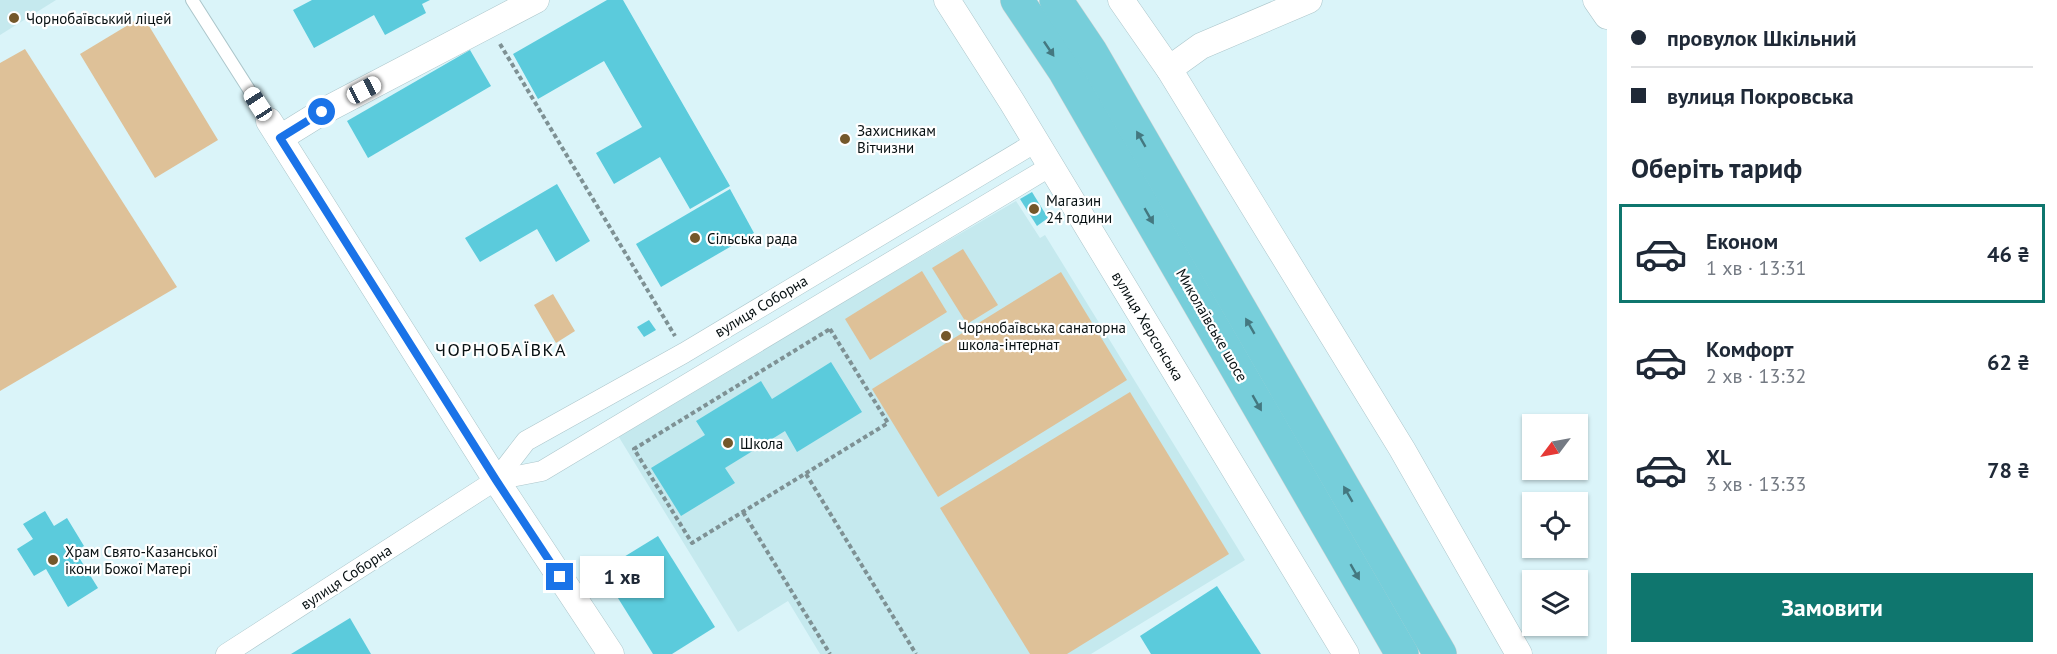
<!DOCTYPE html>
<html lang="uk">
<meta charset="utf-8">
<style>
:root{--surface:#fff;--page:#f2f2f3;--text:#1f2937;--muted:#747a83;--line:#e0e1e3;--accent:#0f766e}
body{margin:0;font-family:"PT Sans",sans-serif;background:var(--page);color:var(--text);height:100vh;display:flex;flex-direction:column;font-size:22px;white-space:nowrap}
*{box-sizing:border-box;margin:0}
p{font-size:20px;color:var(--muted)}
.icon{flex:none;width:33px;height:33px;fill:none;stroke:currentColor;stroke-width:2;stroke-linecap:round;stroke-linejoin:round}
.map{position:relative;flex:1;overflow:hidden}
.sheet{display:flex;flex-direction:column;background:var(--surface);width:450px}
.sheet>*{flex:none}
.banner{display:grid;align-content:center;height:132px;padding:0 24px;background:var(--surface)}
.needle{width:39px;rotate:238deg}
.buttons{position:absolute;left:1522px;top:414px;display:grid;gap:12px}
.buttons a{display:grid;place-items:center;width:66px;height:66px;border-radius:0px;background:var(--surface);box-shadow:0 2px 4px #0004;font-size:30px}
.end{position:absolute;width:27px;height:27px;margin:-14px;border:8px solid #1a73e8;background:#fff;box-shadow:0 0 0 3px #fff}
.from{border-radius:50%}
.bubble{position:absolute;height:42px;border-radius:0px;background:var(--surface);box-shadow:0 2px 4px #0004;font-size:20px;font-weight:700;line-height:42px;text-align:center}
.car{position:absolute;width:18px;height:36px;margin:-18px -9px;border-radius:8px;box-shadow:0 0 4px 2px #0007;background:linear-gradient(#fff 24%,#345 0 40%,#fff 0 76%,#345 0 86%,#fff 0)}
.banner b{display:flex;align-items:center;gap:21px;height:57px;font-size:22px}
.banner b+b{border-top:2px solid var(--line)}
.banner i{width:15px;height:15px;background:var(--text)}
ul{padding:0;list-style:none}
li{display:flex;align-items:center;gap:18px;height:99px;margin:0 12px 9px;padding:0 12px;border:3px solid transparent;border-radius:0px}
li div{flex:1}
li b{display:block;font-size:22px}
li em{font-style:normal;font-weight:700}
li.selected{border-color:var(--accent)}
li>.icon{width:54px;height:54px;stroke-width:1.5}
h2{padding:0 24px;font-size:27px;line-height:72px}
.action{display:flex;gap:12px;margin-top:auto;padding:12px 24px}
.action a{flex:1;height:69px;border-radius:0px;background:var(--accent);color:#fff;font-size:24px;font-weight:700;line-height:69px;text-align:center}
main{display:flex;flex:1;min-height:0}
.map>svg:first-child{display:block}
</style>
<main>
<div class="map">
<svg width="1607" height="654" viewBox="0 0 1607 654">
<rect width="100%" height="100%" fill="#daf4f9"/>
<g fill="#c5e9ee">
<path d="M 0,0 L 56,0 L 0,35 Z"/>
<path d="M 1016,201 L 1040,238 L 1045,235 L 1245,560 L 1091,654 L 820,654 L 788,601 L 738,632 L 617,434 Z"/>
</g>
<g fill="#dec198">
<path d="M 143,16 L 218,140 L 155,178 L 80,54 Z"/>
<path d="M 25,49 L 177,287 L 0,391 L 0,63 Z"/>
<path d="M 963,249 L 998,305 L 967,324 L 932,268 Z"/>
<path d="M 922,271 L 947,312 L 870,360 L 845,319 Z"/>
<path d="M 1061,272 L 1127,380 L 938,497 L 872,389 Z"/>
<path d="M 553,294 L 575,331 L 556,343 L 534,305 Z"/>
<path d="M 1130,392 L 1229,554 L 1067,654 L 1030,654 L 940,508 Z"/>
</g>
<g fill="#5bcbdc">
<path d="M 312,0 L 430,0 L 422,4 L 426,13 L 385,35 L 374,15 L 314,48 L 293,10 Z"/>
<path d="M 607,0 L 623,0 L 730,186 L 690,209 L 660,157 L 614,184 L 596,153 L 642,127 L 604,61 L 538,99 L 513,54 Z"/>
<path d="M 470,50 L 491,86 L 368,158 L 347,121 Z"/>
<path d="M 557,184 L 590,241 L 556,262 L 537,229 L 480,262 L 465,238 Z"/>
<path d="M 730,189 L 754,233 L 661,287 L 636,244 Z"/>
<path d="M 1032,192 L 1048,218 L 1037,226 L 1020,199 Z"/>
<path d="M 649,320 L 656,330 L 644,337 L 637,327 Z"/>
<path d="M 831,362 L 862,412 L 797,452 L 785,431 L 725,468 L 735,483 L 681,516 L 651,468 L 705,435 L 696,421 L 761,381 L 772,399 Z"/>
<path d="M 45,511 L 54,526 L 67,518 L 84,546 L 75,551 L 98,588 L 68,607 L 46,569 L 34,576 L 17,549 L 33,539 L 23,524 Z"/>
<path d="M 658,536 L 715,627 L 672,654 L 653,654 L 601,571 Z"/>
<path d="M 1217,586 L 1261,654 L 1151,654 L 1140,636 Z"/>
<path d="M 350,618 L 371,654 L 291,654 Z"/>
</g>
<g fill="none" stroke-linecap="round" stroke-linejoin="round">
<g stroke="#acc6cb" stroke-width="14">
<path id="service" d="M 192,0 L 269,121"/>
</g>
<g stroke="#acc6cb" stroke-width="21">
<g id="pedestrian">
<path d="M 496,480 L 542,471 L 1051,166"/>
<path d="M 226,654 L 496,480 L 526,441 L 684,353 L 1036,142"/>
</g>
</g>
<g stroke="#acc6cb" stroke-width="27">
<g id="minor">
<path d="M 947,0 L 1012,102 L 1346,654"/>
<path d="M 1121,0 L 1169,69 L 1402,449 L 1519,654"/>
<path d="M 1596,0 L 1607,16"/>
<path d="M 1169,69 L 1201,46 L 1309,0"/>
<path d="M 269,121 L 496,480 L 611,654"/>
<path d="M 280,138 L 322,112 L 536,0"/>
</g>
</g>
<g stroke="#d2d4d4" stroke-width="34">
<g id="primary">
<path d="M 1017,0 L 1064,70 L 1402,654"/>
<path d="M 1056,0 L 1091,52 L 1440,654"/>
</g>
</g>
<g stroke="#7e9194" stroke-width="4" stroke-dasharray="4.5 3" stroke-linecap="butt">
<path d="M 500,44 L 675,336"/>
<path d="M 830,329 L 888,423 L 692,543 L 634,449 Z"/>
<path d="M 806,474 L 916,654"/>
<path d="M 743,512 L 830,654"/>
</g>
<use href="#service" stroke="#fff" stroke-width="12"/>
<use href="#pedestrian" stroke="#fff" stroke-width="20"/>
<use href="#minor" stroke="#fff" stroke-width="26"/>
<use href="#primary" stroke="#76ceda" stroke-width="33"/>
</g>
<defs><path id="oneway-solid" d="M-6-.8H1V-3.2L6.5 0L1 3.2V.8H-6Z" transform="scale(1.5)"/></defs>
<g fill="#447880">
<use href="#oneway-solid" transform="translate(1049 49) rotate(56)"/>
<use href="#oneway-solid" transform="translate(1141 139) rotate(-120)"/>
<use href="#oneway-solid" transform="translate(1149 216) rotate(60)"/>
<use href="#oneway-solid" transform="translate(1250 326) rotate(-120)"/>
<use href="#oneway-solid" transform="translate(1257 403) rotate(60)"/>
<use href="#oneway-solid" transform="translate(1348 494) rotate(-120)"/>
<use href="#oneway-solid" transform="translate(1355 572) rotate(60)"/>
</g>
<g fill="none" stroke-linecap="round" stroke-linejoin="round">
<path stroke="#1a73e8" stroke-width="8" d="M 322,112 L 280,138 L 496,480 L 560,577"/>
</g>
<g fill="#74582b" stroke="#fff" stroke-width="2">
<circle cx="14" cy="18" r="6"/>
<circle cx="845" cy="139" r="6"/>
<circle cx="1034" cy="209" r="6"/>
<circle cx="695" cy="238" r="6"/>
<circle cx="946" cy="336" r="6"/>
<circle cx="728" cy="443" r="6"/>
<circle cx="53" cy="560" r="6"/>
</g>
<g text-anchor="middle" dominant-baseline="central" stroke-width="4.5" stroke-linejoin="round" paint-order="stroke">
<g font-size="15" fill="#071012" stroke="#fff" text-anchor="start">
<text x="26" y="18">Чорнобаївський ліцей</text>
<text x="857" y="130">Захисникам<tspan x="857" dy="17">Вітчизни</tspan></text>
<text x="1046" y="200">Магазин<tspan x="1046" dy="17">24 години</tspan></text>
<text x="707" y="238">Сільська рада</text>
<text x="958" y="327">Чорнобаївська санаторна<tspan x="958" dy="17">школа-інтернат</tspan></text>
<text x="740" y="443">Школа</text>
<text x="65" y="551">Храм Свято-Казанської<tspan x="65" dy="17">ікони Божої Матері</tspan></text>
</g>
<g font-size="15" fill="#071012" stroke="#fff">
<text transform="translate(761 306) rotate(-31)">вулиця Соборна</text>
<text transform="translate(1212 325) rotate(60)">Миколаївське шосе</text>
<text transform="translate(1148 326) rotate(59)">вулиця Херсонська</text>
<text transform="translate(346 577) rotate(-33)">вулиця Соборна</text>
</g>
<g font-size="18" letter-spacing="1.5" fill="#071012" stroke="#fff">
<text x="501" y="349">ЧОРНОБАЇВКА</text>
</g>
</g>
</svg>
<div class="buttons">
<a><svg class="needle" viewBox="-14 -14 28 28"><path d="M0-13l5 13h-10z" fill="#e53935"/><path d="M0 13l5-13h-10z" fill="#747a83"/></svg></a>
<a><svg class="icon" aria-label="locate" viewBox="0 0 24 24"><circle cx="12" cy="12" r="6"/><path d="M12 2v4M12 18v4M2 12h4M18 12h4"/></svg></a>
<a><svg class="icon" aria-label="layers" viewBox="0 0 24 24"><path d="M12 4l9 5-9 5-9-5zM3 14l9 5 9-5"/></svg></a>
</div>
<i class="end from" style="left:322px;top:112px"></i>
<i class="end" style="left:560px;top:577px"></i>
<div class="bubble" style="left:580px;top:556px;width:84px">1 хв</div>
<i class="car" style="left:364px;top:90px;rotate:62deg"></i>
<i class="car" style="left:258px;top:104px;rotate:327deg"></i>
</div>
<section class="sheet">
<div class="banner">
<b><i class="from"></i>провулок Шкільний</b>
<b><i></i>вулиця Покровська</b>
</div>
<h2>Оберіть тариф</h2>
<ul>
<li class="selected"><svg class="icon" aria-label="car" viewBox="0 0 24 24"><path d="M5 17H2v-5l4-1 3-4h7l3 4 3 1v5h-3M9 17h6M6 11h13"/><circle cx="7" cy="17" r="2"/><circle cx="17" cy="17" r="2"/></svg><div><b>Економ</b><p>1 хв · 13:31</p></div><em>46 ₴</em></li>
<li><svg class="icon" aria-label="car" viewBox="0 0 24 24"><path d="M5 17H2v-5l4-1 3-4h7l3 4 3 1v5h-3M9 17h6M6 11h13"/><circle cx="7" cy="17" r="2"/><circle cx="17" cy="17" r="2"/></svg><div><b>Комфорт</b><p>2 хв · 13:32</p></div><em>62 ₴</em></li>
<li><svg class="icon" aria-label="car" viewBox="0 0 24 24"><path d="M5 17H2v-5l4-1 3-4h7l3 4 3 1v5h-3M9 17h6M6 11h13"/><circle cx="7" cy="17" r="2"/><circle cx="17" cy="17" r="2"/></svg><div><b>XL</b><p>3 хв · 13:33</p></div><em>78 ₴</em></li>
</ul>
<div class="action"><a>Замовити</a></div>
</section>
</main>
